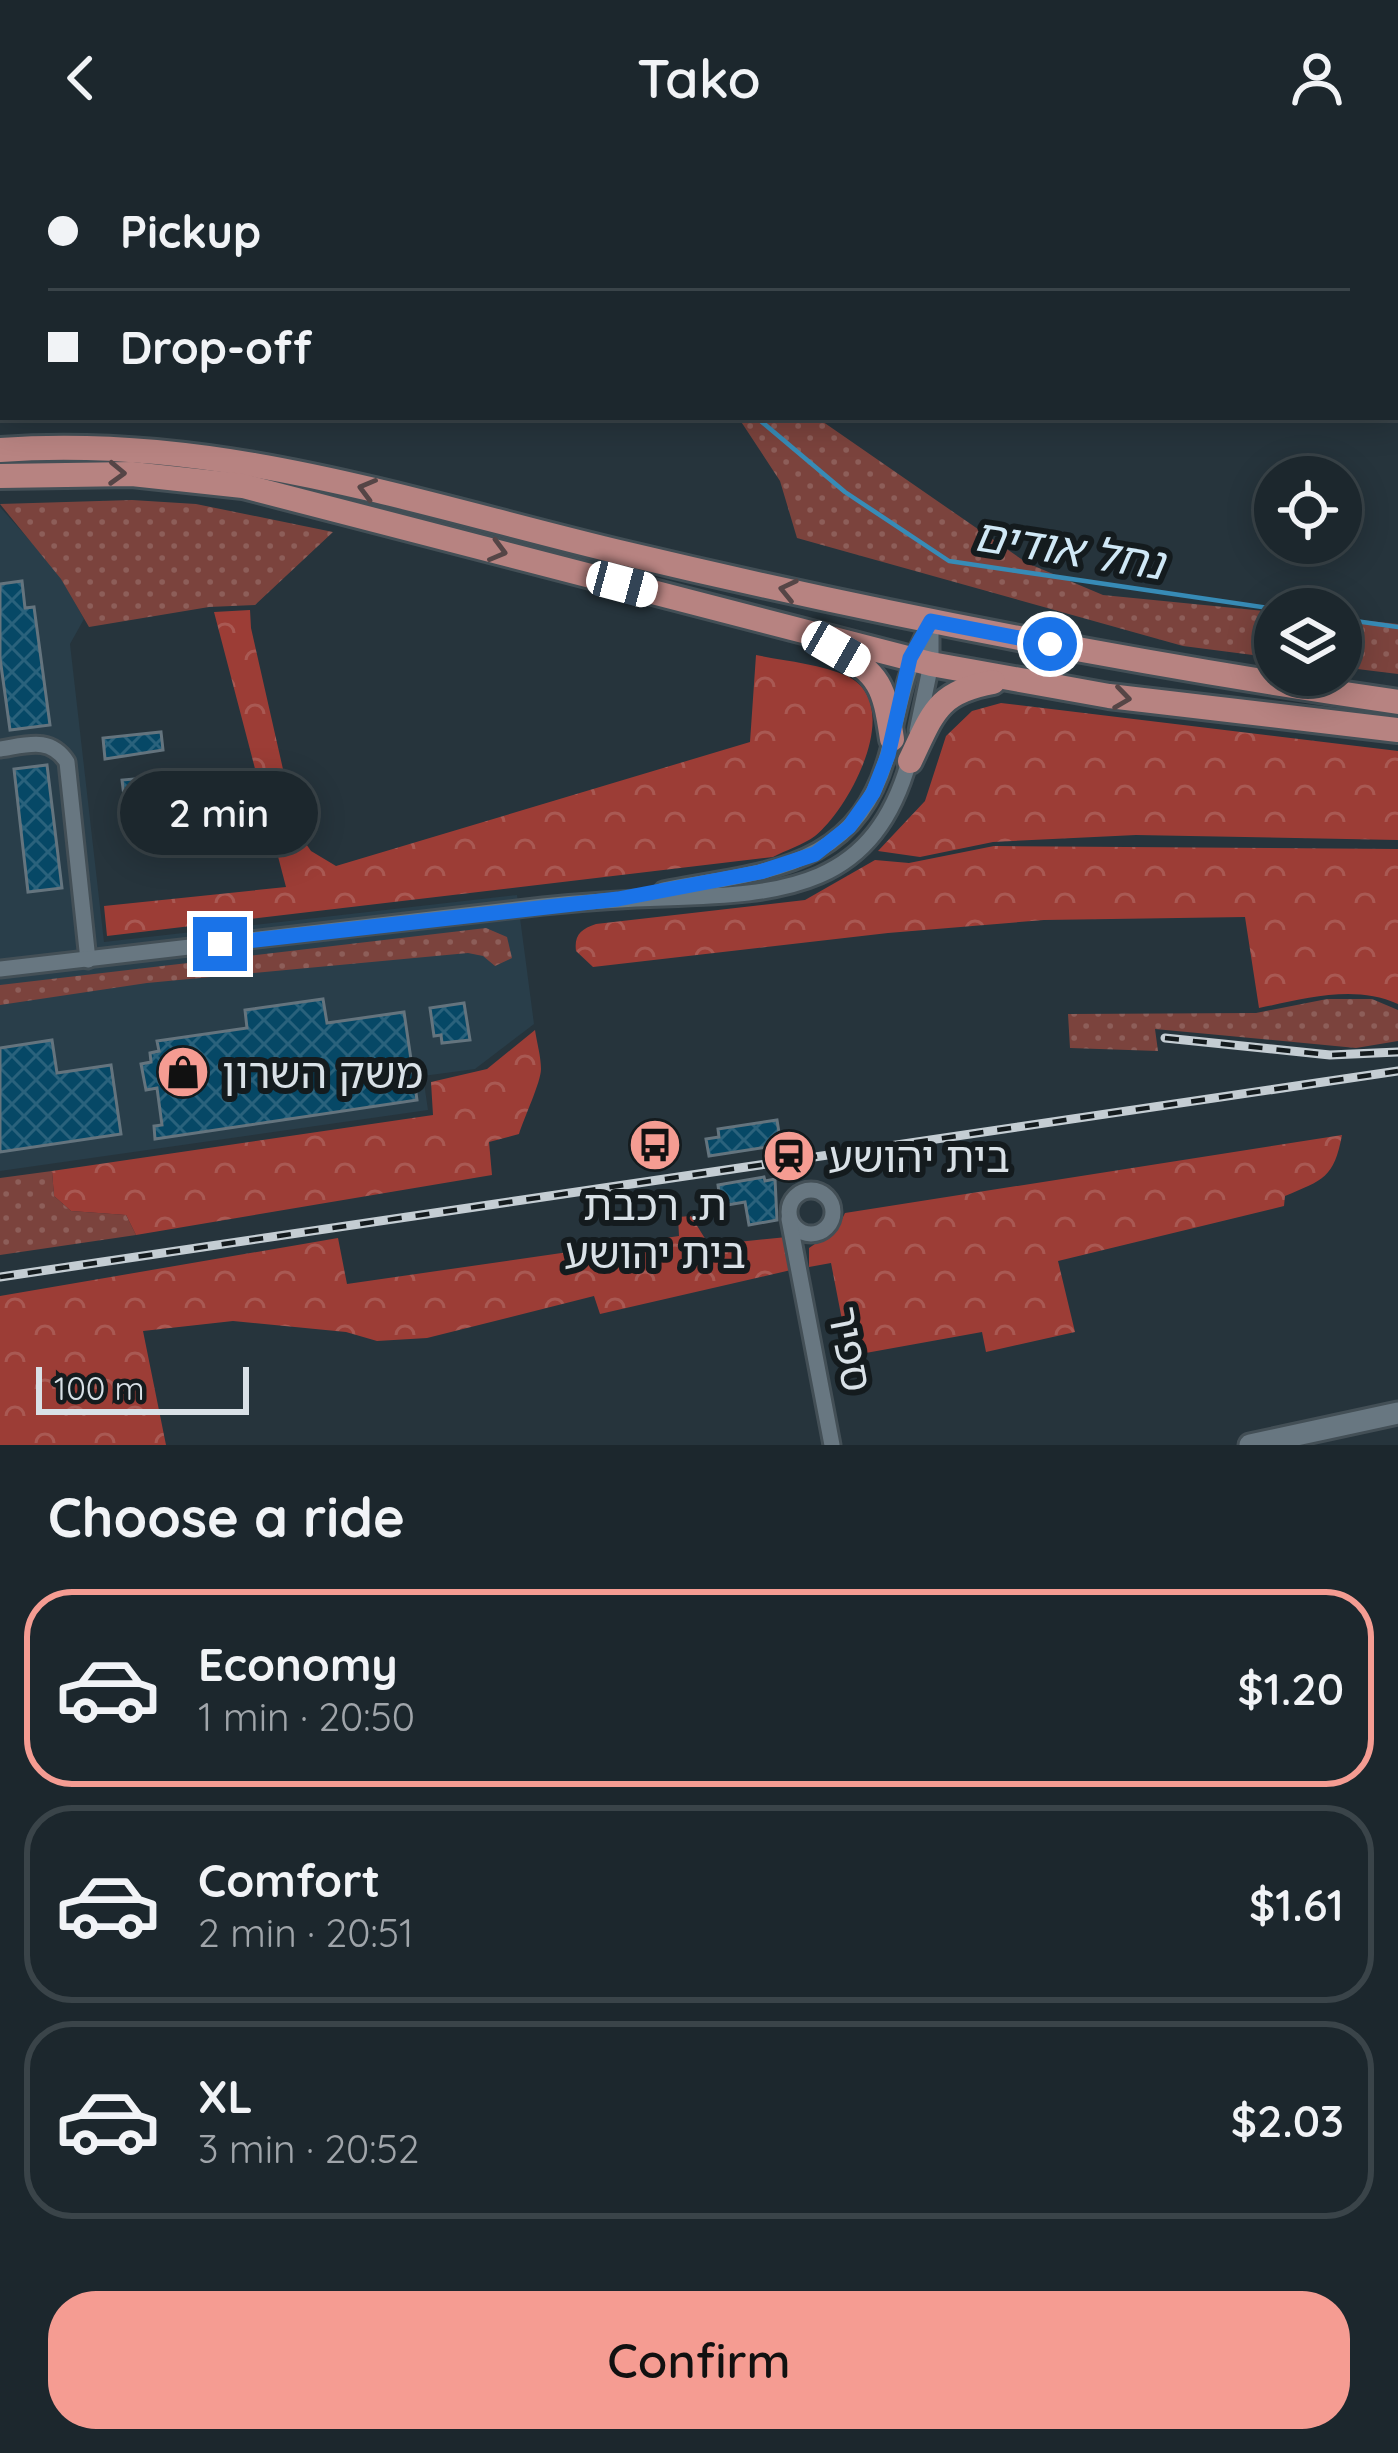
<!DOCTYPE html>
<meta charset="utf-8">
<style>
:root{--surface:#1c272d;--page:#293339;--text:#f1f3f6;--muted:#a0a5aa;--line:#3a4449;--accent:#f59c92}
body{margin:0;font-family:Quicksand,"Noto Sans Hebrew",sans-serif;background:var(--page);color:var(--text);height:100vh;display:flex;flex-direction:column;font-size:45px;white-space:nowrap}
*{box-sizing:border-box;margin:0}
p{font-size:39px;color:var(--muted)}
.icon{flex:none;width:66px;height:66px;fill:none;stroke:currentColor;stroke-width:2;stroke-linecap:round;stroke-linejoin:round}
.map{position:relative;height:1289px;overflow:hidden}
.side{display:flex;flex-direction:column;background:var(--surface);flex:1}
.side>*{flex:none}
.hud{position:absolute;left:0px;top:0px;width:1398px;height:264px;box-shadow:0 6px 30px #0003,0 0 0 3px var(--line);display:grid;align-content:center;height:264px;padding:0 48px;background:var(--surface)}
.fabs{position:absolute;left:1254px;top:300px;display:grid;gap:24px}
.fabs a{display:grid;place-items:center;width:108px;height:108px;border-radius:50%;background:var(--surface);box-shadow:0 6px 30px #0003,0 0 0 3px var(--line);font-size:60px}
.scale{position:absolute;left:36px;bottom:30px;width:213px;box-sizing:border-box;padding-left:12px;border:6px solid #d9e1e7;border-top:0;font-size:33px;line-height:42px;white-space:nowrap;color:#d9e1e7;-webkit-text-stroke:9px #141b1e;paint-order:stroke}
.end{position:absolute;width:54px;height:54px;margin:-27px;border:15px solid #1a73e8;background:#fff;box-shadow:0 0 0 6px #fff}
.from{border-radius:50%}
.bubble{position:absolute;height:84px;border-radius:42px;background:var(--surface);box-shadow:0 6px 30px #0003,0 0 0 3px var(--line);font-size:39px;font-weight:600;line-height:84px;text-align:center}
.car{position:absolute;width:36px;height:72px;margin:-36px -18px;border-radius:15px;box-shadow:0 0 9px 3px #0007;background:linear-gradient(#fff 24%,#345 0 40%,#fff 0 76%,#345 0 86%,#fff 0)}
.hud b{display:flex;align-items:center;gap:42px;height:114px;font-size:45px}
.hud b+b{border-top:3px solid var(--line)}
.hud i{width:30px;height:30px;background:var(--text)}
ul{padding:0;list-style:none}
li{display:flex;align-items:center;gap:36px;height:198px;margin:0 24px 18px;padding:0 24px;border:6px solid var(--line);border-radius:48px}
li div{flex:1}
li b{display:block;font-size:45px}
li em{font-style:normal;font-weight:600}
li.on{border-color:var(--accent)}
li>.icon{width:108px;height:108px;stroke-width:1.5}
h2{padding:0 48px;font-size:54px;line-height:144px}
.action{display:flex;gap:24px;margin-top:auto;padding:24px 48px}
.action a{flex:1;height:138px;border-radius:48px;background:var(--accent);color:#111;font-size:48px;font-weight:600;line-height:138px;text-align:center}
header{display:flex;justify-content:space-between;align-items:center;height:156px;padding:0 48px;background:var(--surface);font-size:54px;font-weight:600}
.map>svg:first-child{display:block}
</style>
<header><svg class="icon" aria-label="back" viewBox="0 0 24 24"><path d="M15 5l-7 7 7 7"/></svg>Tako<svg class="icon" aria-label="person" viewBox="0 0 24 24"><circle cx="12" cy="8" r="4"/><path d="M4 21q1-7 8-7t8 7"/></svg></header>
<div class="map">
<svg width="1398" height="1289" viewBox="0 0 1398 1289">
<defs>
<pattern id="grass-dots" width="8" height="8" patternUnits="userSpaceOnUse" patternTransform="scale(3)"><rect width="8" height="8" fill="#7b433d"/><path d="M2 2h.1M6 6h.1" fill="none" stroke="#8d5e59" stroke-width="1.8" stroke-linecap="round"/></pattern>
<pattern id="forest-crowns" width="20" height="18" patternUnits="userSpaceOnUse" patternTransform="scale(3)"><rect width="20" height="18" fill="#9c3d36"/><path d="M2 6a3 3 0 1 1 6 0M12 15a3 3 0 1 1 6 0" fill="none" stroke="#a95953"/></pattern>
<pattern id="building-cross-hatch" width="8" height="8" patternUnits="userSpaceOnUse" patternTransform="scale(3)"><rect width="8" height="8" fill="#064866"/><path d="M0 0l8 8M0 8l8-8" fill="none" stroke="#2a627c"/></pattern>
</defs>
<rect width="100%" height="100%" fill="#26343c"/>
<path fill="#293e4a" d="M 0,351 L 58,416 L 84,463 L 70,488 L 104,786 L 517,739 L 534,868 L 475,913 L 423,920 L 428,954 L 0,1015 Z"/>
<g fill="url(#grass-dots)">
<path d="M 738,261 L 816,261 L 1027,407 L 1103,439 L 1275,456 L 1275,502 L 1183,490 L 797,382 L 780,325 Z"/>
<path d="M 132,344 L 196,348 L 333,376 L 255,449 L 209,451 L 89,471 L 61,423 L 0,348 Z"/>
<path d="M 1341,462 L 1398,468 L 1398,518 L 1341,511 Z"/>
<path d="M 486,772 L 507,781 L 512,802 L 495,810 L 483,800 L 468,797 L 147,827 L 0,849 L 0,829 Z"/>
<path d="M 1327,843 L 1372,843 L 1398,854 L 1398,885 L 1356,892 L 1155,873 L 1158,895 L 1070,892 L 1068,858 L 1256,857 Z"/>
<path d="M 52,1015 L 54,1040 L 71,1055 L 126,1059 L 136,1079 L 0,1099 L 0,1022 Z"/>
</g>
<g fill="url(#forest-crowns)">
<path d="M 250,454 L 251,472 L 297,675 L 311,695 L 336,710 L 750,586 L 756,499 C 784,505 821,508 847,520 C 906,548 849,653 815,680 C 803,689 786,694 773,701 L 107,780 L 104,750 L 286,731 L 214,456 Z"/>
<path d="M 1001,547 L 1398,595 L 1398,684 L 1136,679 L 993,686 L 920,701 L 878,695 L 925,645 L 946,580 L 972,555 Z"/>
<path d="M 994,690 L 1398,693 L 1398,848 C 1353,828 1305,843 1259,852 L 1245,761 L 1044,764 L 888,777 L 593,811 L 576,795 C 574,779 581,773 596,768 L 805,744 L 875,704 L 909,707 Z"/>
<path d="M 535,874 C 537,887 541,901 541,913 C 541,926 524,962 519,978 L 489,986 L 492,1019 L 136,1079 L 126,1059 L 71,1055 L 54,1040 L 52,1015 L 433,959 L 431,926 L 487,913 Z"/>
<path d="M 1342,979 C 1334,1022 1323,1024 1285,1040 L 1284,1050 L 1058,1105 L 1075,1176 L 986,1196 L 982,1176 L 849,1200 L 831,1107 L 809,1111 L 809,1092 L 837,1073 L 845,1057 Z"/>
<path d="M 691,1060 L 709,1089 L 787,1081 L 791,1114 L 600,1158 L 594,1140 L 427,1182 L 377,1185 L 346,1176 L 233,1165 L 143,1175 L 166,1289 L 0,1289 L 0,1140 L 338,1082 L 347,1128 L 679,1080 L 678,1061 Z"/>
</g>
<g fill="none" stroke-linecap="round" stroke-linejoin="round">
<g stroke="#378bb6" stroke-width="4.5">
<path d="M 572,0 L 574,3"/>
<path d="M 756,261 L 845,336 L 949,405 L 1275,453"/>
<path d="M 1341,463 L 1398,471"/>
</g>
</g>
<g fill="url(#building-cross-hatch)" stroke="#64747e" stroke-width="3">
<path d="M 22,425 L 25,452 L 34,451 L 50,569 L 10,574 L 0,502 L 0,428 Z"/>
<path d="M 161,576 L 163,594 L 105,603 L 103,582 Z"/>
<path d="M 47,609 L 62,732 L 28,736 L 14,613 Z"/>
<path d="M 201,617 L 203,631 L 151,638 L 152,645 L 125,648 L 122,624 Z"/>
<path d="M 323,843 L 327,867 L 404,856 L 417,944 L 155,983 L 154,970 L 162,969 L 157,932 L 146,934 L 141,908 L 151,906 L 150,897 L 159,895 L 157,885 L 247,872 L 245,854 Z"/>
<path d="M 464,847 L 470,884 L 442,887 L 441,879 L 434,880 L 430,852 Z"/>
<path d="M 52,884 L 57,917 L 111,909 L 121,978 L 0,996 L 0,892 Z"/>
<path d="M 777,964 L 781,989 L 709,1000 L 706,983 L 719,981 L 718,973 Z"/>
<path d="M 764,1021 L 765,1025 L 775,1023 L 777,1064 L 749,1069 L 745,1046 L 721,1050 L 718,1029 Z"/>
</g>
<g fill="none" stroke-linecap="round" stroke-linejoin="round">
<g stroke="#434f56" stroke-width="21">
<g id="street">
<path d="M 917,575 L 931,508 L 931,465"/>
<path d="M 0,593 C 27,589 50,580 67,606 L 88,804"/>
<path d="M 663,734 C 766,714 858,715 889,593 C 901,547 905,512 929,470"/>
<path d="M 0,813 L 543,750 C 583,746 623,743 664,742 C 784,738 876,734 911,598"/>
<circle cx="811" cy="1056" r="22"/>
<path d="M 789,1063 L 832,1289"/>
</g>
</g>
<g stroke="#434f56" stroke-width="27">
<path id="secondary" d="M 1250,1289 L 1398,1257"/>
</g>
<g stroke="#434f56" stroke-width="30">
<g id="primary">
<path d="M 0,294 C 219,278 414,347 623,397 C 879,458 1138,508 1398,546"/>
<path d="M 0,320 L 132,318 L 243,330 L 931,508 L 1109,540 L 1398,574"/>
<path d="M 834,492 C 881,519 884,530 892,583"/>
<path d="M 910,605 C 933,557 937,536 993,526"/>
</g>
</g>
<use href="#street" stroke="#687781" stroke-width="15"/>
<use href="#secondary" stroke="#687781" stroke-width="21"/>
<use href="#primary" stroke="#b78381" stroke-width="24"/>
<g stroke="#c4cdd3" stroke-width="9">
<g id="rail">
<path d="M 1165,882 L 1330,899 L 1398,896"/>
<path d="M 0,1121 L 1398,915"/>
</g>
</g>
<use href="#rail" stroke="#141b1e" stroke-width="4.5" stroke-dasharray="14" stroke-linecap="butt"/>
</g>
<defs><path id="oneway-chevron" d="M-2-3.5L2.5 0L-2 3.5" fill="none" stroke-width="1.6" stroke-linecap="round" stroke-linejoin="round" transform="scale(3)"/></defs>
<g stroke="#554546">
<use href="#oneway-chevron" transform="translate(117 317) rotate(2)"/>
<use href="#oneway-chevron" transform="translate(367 333) rotate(-165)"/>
<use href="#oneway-chevron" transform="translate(498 395) rotate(15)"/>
<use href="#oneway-chevron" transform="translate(788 434) rotate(-167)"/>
<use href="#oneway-chevron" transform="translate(1122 542) rotate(8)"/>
</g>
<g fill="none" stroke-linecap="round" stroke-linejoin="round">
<path stroke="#1a73e8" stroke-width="15" d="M 220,788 L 618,743 L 760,716 L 815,698 L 849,671 L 873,637 L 888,599 L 910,502 L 931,465 L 1050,488"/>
</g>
<defs>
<g id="shop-disc" transform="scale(2.7)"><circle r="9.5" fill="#f59c92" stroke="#141b1e"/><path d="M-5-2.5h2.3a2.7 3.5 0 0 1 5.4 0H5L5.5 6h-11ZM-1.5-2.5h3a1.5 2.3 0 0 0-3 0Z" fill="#111"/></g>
<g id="bus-disc" transform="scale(2.7)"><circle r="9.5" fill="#f59c92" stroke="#141b1e"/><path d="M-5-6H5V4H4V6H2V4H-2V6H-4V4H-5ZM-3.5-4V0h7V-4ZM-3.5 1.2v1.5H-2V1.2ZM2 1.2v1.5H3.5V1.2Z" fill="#111"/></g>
<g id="station-disc" transform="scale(2.7)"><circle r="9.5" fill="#f59c92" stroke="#141b1e"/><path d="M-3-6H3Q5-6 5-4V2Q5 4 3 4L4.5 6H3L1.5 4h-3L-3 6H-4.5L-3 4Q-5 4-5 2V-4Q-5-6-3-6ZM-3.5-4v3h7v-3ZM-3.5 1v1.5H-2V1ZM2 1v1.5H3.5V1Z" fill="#111"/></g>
</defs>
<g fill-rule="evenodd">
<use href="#shop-disc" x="183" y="916"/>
<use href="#bus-disc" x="655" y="989"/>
<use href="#station-disc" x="789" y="1000"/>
</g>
<g text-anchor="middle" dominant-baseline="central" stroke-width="12" stroke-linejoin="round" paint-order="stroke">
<g font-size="42" fill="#d9e1e7" stroke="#141b1e" text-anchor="start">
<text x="222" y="916">משק השרון</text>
<text x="828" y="1000">בית יהושע</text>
<text x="655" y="1048" text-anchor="middle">ת. רכבת<tspan x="655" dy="48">בית יהושע</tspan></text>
</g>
<g font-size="42" fill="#d9e1e7" stroke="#141b1e">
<text transform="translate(851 1193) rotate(79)">ספיר</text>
</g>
<g font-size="45" font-style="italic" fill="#d0e8f6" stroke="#141b1e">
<text transform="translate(1069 392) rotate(9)">נחל אודים</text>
</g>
</g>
</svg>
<div class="fabs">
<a><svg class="icon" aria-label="locate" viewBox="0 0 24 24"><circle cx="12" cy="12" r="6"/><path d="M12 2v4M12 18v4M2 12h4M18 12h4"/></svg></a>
<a><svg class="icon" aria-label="layers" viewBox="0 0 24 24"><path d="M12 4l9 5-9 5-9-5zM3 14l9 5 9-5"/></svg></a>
</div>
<div class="scale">100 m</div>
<i class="end from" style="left:1050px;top:488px"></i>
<i class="end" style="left:220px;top:788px"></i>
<div class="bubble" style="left:120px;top:615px;width:198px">2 min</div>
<i class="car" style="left:622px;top:428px;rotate:105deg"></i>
<i class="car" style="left:836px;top:493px;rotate:120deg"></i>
<div class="hud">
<b><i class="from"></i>Pickup</b>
<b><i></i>Drop-off</b>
</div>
</div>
<section class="side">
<h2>Choose a ride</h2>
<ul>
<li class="on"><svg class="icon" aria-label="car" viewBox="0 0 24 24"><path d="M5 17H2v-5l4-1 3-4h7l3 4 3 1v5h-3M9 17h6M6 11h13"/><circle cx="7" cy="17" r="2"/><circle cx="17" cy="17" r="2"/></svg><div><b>Economy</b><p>1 min · 20:50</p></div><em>$1.20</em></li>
<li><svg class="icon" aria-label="car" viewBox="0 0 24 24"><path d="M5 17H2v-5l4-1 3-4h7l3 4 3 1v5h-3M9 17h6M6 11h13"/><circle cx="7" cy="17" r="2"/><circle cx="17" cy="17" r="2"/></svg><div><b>Comfort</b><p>2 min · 20:51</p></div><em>$1.61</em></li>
<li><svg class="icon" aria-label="car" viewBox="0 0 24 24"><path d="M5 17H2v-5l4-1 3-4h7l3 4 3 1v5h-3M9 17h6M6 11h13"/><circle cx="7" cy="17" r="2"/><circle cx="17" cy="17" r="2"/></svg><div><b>XL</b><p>3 min · 20:52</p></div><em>$2.03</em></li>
</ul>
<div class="action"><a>Confirm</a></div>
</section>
